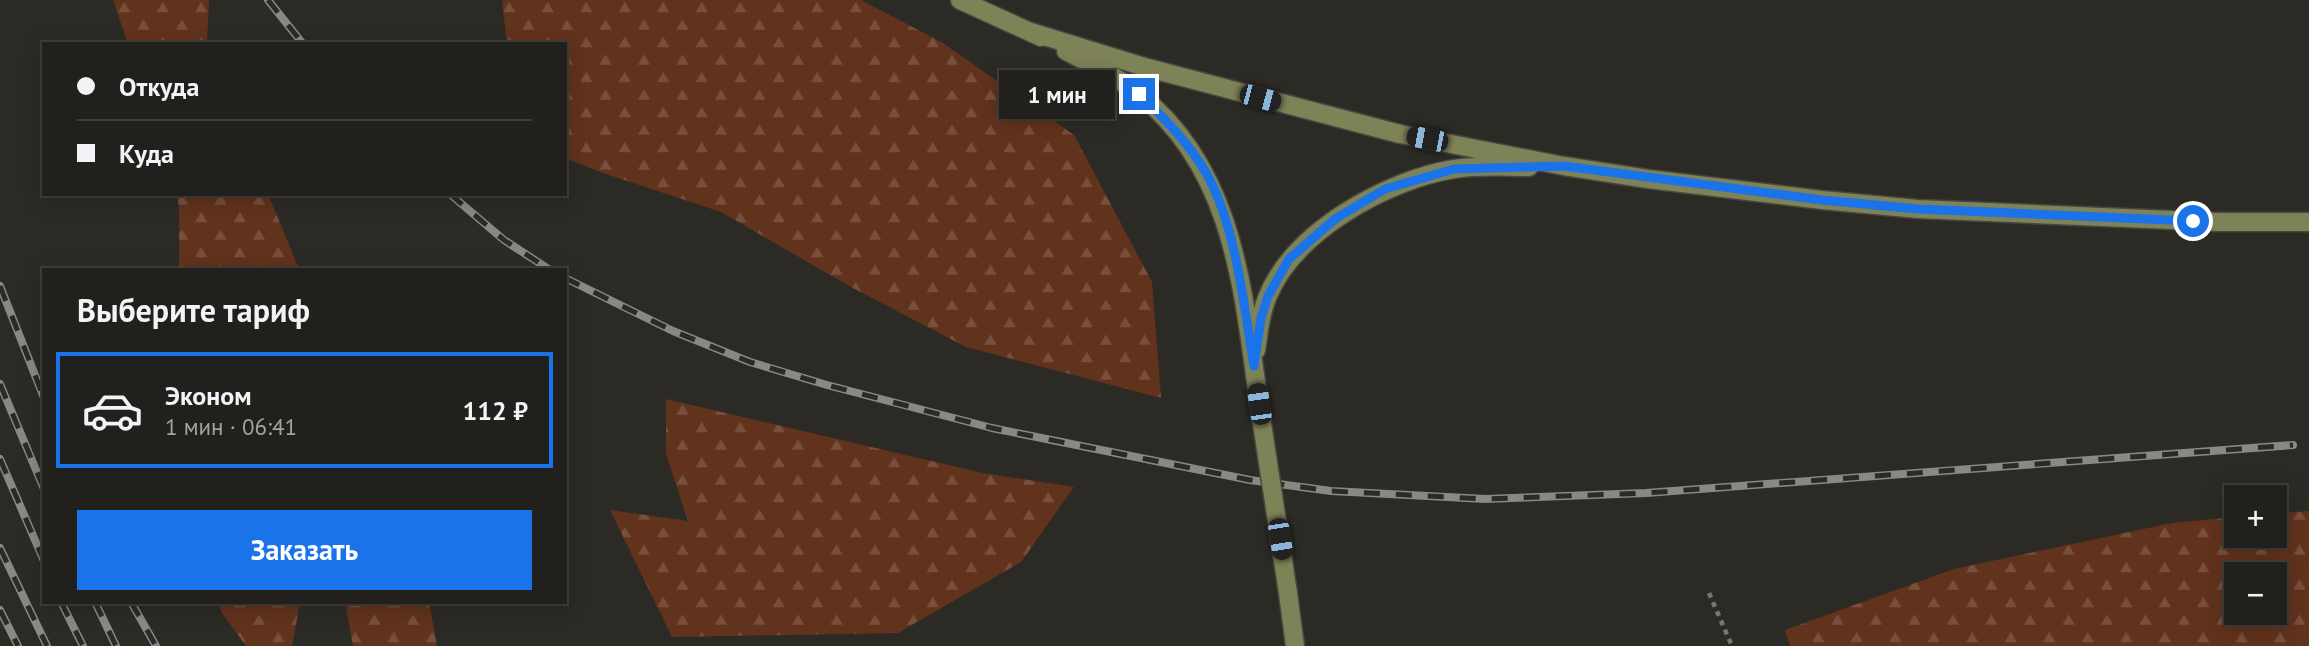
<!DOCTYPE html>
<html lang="ru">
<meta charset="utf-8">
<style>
:root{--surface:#21201c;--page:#292825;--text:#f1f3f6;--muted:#a2a3a3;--line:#3e3e3b;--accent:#1a73e8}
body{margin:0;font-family:"PT Sans",sans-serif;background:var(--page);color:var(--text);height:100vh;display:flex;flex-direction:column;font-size:26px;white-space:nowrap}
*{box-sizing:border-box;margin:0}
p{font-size:23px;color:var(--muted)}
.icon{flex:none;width:38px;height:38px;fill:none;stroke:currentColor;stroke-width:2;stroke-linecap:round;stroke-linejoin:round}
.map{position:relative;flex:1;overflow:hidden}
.details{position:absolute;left:42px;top:268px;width:525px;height:336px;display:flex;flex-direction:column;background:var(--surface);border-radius:0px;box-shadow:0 4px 18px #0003,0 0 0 2px var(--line)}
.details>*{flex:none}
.guide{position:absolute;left:42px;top:42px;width:525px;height:154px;border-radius:0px;box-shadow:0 4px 18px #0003,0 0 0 2px var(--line);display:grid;align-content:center;height:154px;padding:0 35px;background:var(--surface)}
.controls{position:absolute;left:2224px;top:485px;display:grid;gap:14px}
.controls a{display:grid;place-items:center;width:63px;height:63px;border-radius:0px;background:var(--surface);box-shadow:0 4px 18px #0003,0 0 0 2px var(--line);font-size:35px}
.end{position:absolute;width:32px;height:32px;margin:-16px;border:9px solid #1a73e8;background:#fff;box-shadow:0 0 0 4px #fff}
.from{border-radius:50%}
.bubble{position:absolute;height:49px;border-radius:0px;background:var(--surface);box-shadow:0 4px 18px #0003,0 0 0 2px var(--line);font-size:23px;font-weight:800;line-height:49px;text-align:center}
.car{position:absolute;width:21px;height:42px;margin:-21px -10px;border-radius:9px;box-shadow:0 0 5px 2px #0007;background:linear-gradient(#222 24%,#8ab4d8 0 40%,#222 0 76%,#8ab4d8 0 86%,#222 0)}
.guide b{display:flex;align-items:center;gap:24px;height:66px;font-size:26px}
.guide b+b{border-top:2px solid var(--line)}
.guide i{width:18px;height:18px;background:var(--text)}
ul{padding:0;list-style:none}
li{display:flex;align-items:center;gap:21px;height:116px;margin:0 14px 10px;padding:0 21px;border:4px solid transparent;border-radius:0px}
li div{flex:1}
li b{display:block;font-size:26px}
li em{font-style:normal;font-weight:800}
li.current{border-color:var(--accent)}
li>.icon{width:63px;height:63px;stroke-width:1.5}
h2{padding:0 35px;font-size:32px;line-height:84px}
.action{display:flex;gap:14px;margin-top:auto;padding:14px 35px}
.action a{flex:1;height:80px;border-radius:0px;background:var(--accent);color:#fff;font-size:28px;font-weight:800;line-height:80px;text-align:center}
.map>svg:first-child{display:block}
</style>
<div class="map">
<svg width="2309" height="646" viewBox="0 0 2309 646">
<defs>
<pattern id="forest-firs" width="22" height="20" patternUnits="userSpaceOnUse" patternTransform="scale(1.75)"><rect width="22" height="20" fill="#61321c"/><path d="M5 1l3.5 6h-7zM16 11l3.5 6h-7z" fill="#774f3c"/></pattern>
</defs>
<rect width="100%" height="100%" fill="#2c2a25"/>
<g fill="url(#forest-firs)" fill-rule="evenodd">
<path d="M 113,0 L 209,0 L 207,44 L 128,44 Z"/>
<path d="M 502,0 L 861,0 L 943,43 L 1074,135 L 1152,282 L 1161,398 L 966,347 L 851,287 L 721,212 L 603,173 L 565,158 L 565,44 L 507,44 Z"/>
<path d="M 176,194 L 268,194 L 299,269 L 179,269 L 179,206 Z"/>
<path d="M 666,399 L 983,473 L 1074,487 L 1021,562 L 898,633 L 672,637 L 610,510 L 688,521 L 666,454 Z"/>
<path d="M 2309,511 L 2309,646 L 1790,646 L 1785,630 L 1954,569 L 2172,523 L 2236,517 L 2236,536 L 2275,536 L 2275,514 ZM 2275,574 L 2275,612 L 2236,612 L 2236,574 Z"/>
<path d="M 218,602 L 300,602 L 292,646 L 246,646 L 222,613 Z"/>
<path d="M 345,602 L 429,602 L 437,646 L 353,646 Z"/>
</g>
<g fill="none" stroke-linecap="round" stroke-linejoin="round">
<g stroke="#474641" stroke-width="21">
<g id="secondary">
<path d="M 960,0 L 1041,37"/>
<path d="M 1031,32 L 1148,68 L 1400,134 L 1564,166 L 1648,179 L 1822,200 L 1918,209 L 2218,222 L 2309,222"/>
<path d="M 1066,51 C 1091,64 1117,77 1139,94 C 1235,170 1243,292 1259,404"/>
<path d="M 1256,350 C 1259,332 1260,315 1267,298 C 1293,232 1386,180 1454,169 C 1478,165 1505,167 1529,167"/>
<path d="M 1288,593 L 1295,646"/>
</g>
</g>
<path stroke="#777671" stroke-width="4.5" stroke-dasharray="5 5" stroke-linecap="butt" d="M 1709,593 L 1732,646"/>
<use href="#secondary" stroke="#7e8257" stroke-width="18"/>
<g stroke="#8a8884" stroke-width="8">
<g id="rail">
<path d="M 268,0 L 303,44"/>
<path d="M 450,194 L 504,240 L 550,270"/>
<path d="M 565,278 L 673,331 L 750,362 L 827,385 L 992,428 L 1250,480 L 1331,491 L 1485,499 L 1646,493 L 2293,445"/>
<path d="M 0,286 L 44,398"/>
<path d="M 0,384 L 44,489"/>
<path d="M 0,459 L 44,561"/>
<path d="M 0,548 L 47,646"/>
<path d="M 61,602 L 83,646"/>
<path d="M 95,602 L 116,646"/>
<path d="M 131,602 L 156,646"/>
<path d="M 0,610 L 18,646"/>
</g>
</g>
<use href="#rail" stroke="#2c2a25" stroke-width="5" stroke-dasharray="16" stroke-linecap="butt"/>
<g stroke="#474641" stroke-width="21" stroke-linecap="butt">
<path id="secondary-bridge" d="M 1259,404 L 1288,593"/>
</g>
<use href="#secondary-bridge" stroke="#7e8257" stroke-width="18"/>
</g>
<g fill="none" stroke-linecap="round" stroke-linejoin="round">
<path stroke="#1a73e8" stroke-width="9" d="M 1139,94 C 1164,118 1189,143 1206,173 C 1236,225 1244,307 1254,366 L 1261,318 L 1268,296 L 1289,259 L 1335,219 L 1385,189 L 1454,169 L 1564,166 L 1822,200 L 1918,209 L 2193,221"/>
</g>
</svg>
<div class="controls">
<a>+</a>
<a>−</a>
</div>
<i class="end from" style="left:2193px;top:221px"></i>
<i class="end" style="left:1139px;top:94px"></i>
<div class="bubble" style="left:999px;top:70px;width:116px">1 мин</div>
<i class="car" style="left:1260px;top:98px;rotate:105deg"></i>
<i class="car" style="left:1427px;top:139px;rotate:281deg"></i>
<i class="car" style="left:1259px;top:404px;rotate:352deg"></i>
<i class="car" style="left:1280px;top:539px;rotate:171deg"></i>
<div class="guide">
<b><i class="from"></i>Откуда</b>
<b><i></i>Куда</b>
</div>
<section class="details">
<h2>Выберите тариф</h2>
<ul>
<li class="current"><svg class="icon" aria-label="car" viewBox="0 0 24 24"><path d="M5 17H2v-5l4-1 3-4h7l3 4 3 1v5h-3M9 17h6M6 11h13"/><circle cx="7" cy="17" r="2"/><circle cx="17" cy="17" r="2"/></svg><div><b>Эконом</b><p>1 мин · 06:41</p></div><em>112 ₽</em></li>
</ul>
<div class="action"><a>Заказать</a></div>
</section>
</div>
